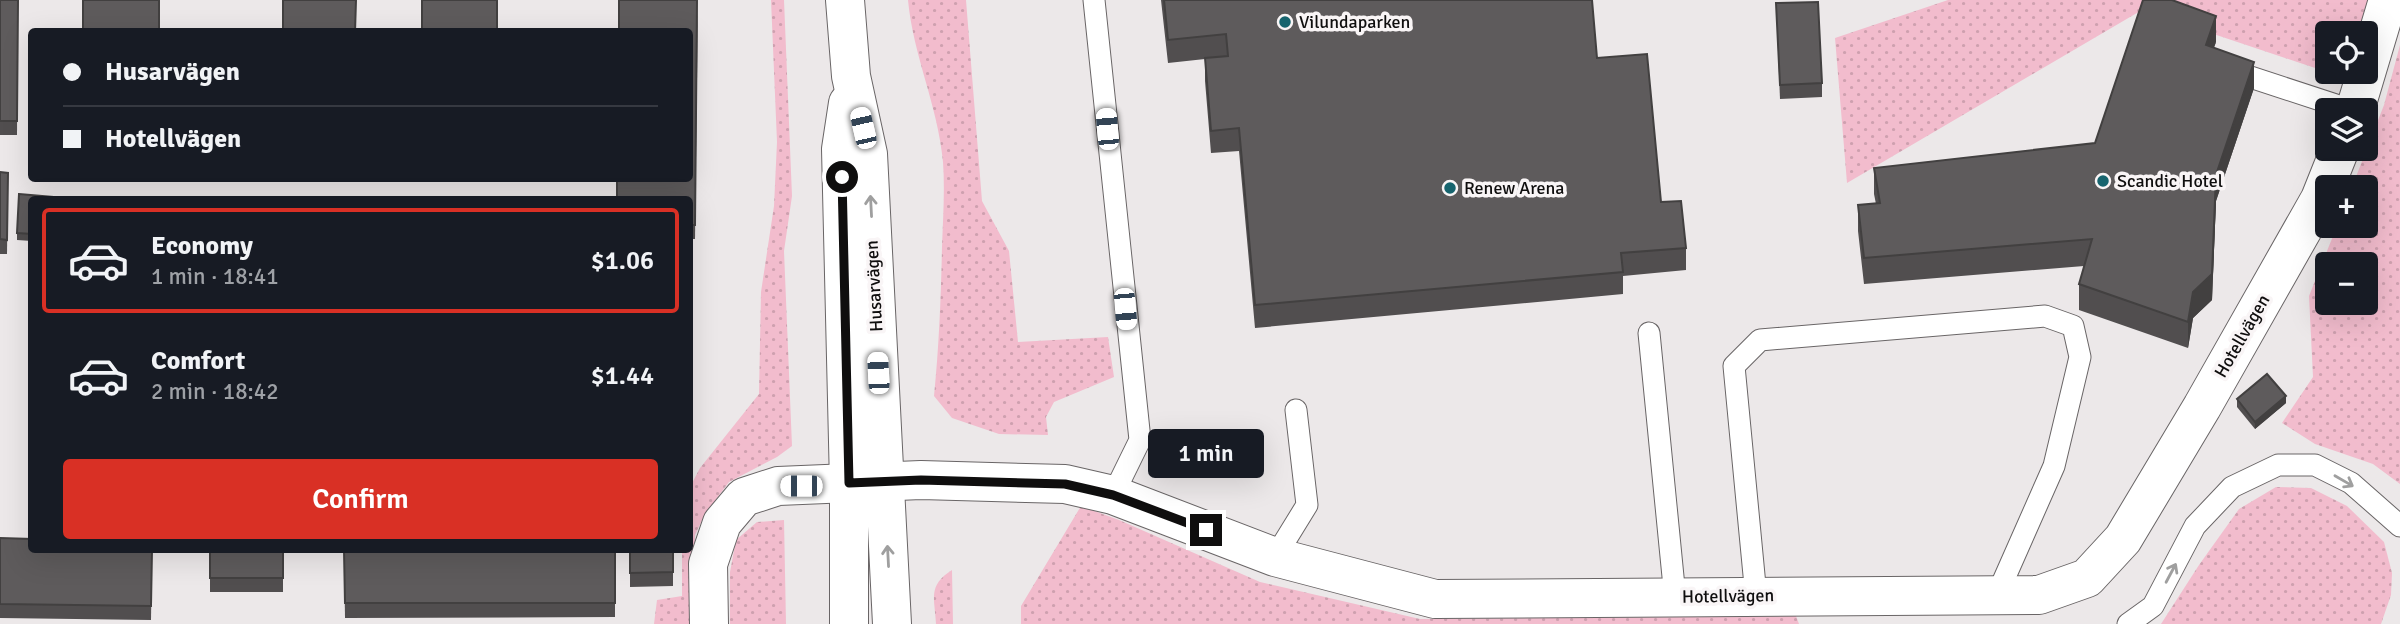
<!DOCTYPE html>
<meta charset="utf-8">
<style>
:root{--surface:#171b24;--page:#20242c;--text:#f1f3f6;--muted:#9ea1a6;--line:#363941;--accent:#d93025}
body{margin:0;font-family:Signika,sans-serif;background:var(--page);color:var(--text);height:100vh;display:flex;flex-direction:column;font-size:26px;white-space:nowrap}
*{box-sizing:border-box;margin:0}
p{font-size:23px;color:var(--muted)}
.icon{flex:none;width:38px;height:38px;fill:none;stroke:currentColor;stroke-width:2;stroke-linecap:round;stroke-linejoin:round}
.map{position:relative;flex:1;overflow:hidden}
.side{position:absolute;left:28px;top:196px;width:665px;height:357px;display:flex;flex-direction:column;background:var(--surface);border-radius:7px;box-shadow:0 7px 28px #0002}
.side>*{flex:none}
.hud{position:absolute;left:28px;top:28px;width:665px;height:154px;border-radius:7px;box-shadow:0 7px 28px #0002;display:grid;align-content:center;height:154px;padding:0 35px;background:var(--surface)}
.buttons{position:absolute;left:2315px;top:21px;display:grid;gap:14px}
.buttons a{display:grid;place-items:center;width:63px;height:63px;border-radius:7px;background:var(--surface);box-shadow:0 7px 28px #0002;font-size:35px}
.end{position:absolute;width:32px;height:32px;margin:-16px;border:9px solid #0f0e0e;background:#fff;box-shadow:0 0 0 4px #fff}
.from{border-radius:50%}
.bubble{position:absolute;height:49px;border-radius:7px;background:var(--surface);box-shadow:0 7px 28px #0002;font-size:23px;font-weight:600;line-height:49px;text-align:center}
.car{position:absolute;width:21px;height:42px;margin:-21px -10px;border-radius:9px;box-shadow:0 0 5px 2px #0007;background:linear-gradient(#fff 24%,#345 0 40%,#fff 0 76%,#345 0 86%,#fff 0)}
.hud b{display:flex;align-items:center;gap:24px;height:66px;font-size:26px}
.hud b+b{border-top:2px solid var(--line)}
.hud i{width:18px;height:18px;background:var(--text)}
ul{padding:12px 0 0;list-style:none}
li{display:flex;align-items:center;gap:21px;height:105px;margin:0 14px 10px;padding:0 21px;border:4px solid transparent;border-radius:7px}
li div{flex:1}
li b{display:block;font-size:26px}
li em{font-style:normal;font-weight:600}
li.active{border-color:var(--accent)}
li>.icon{width:63px;height:63px;stroke-width:1.5}
.button{display:flex;gap:14px;margin-top:auto;padding:14px 35px}
.button a{flex:1;height:80px;border-radius:7px;background:var(--accent);color:#fff;font-size:28px;font-weight:600;line-height:80px;text-align:center}
.map>svg:first-child{display:block}
</style>
<div class="map">
<svg width="2400" height="624" viewBox="0 0 2400 624">
<defs>
<pattern id="grass-dots" width="8" height="8" patternUnits="userSpaceOnUse" patternTransform="scale(1.75)"><rect width="8" height="8" fill="#f2bccd"/><path d="M2 2h.1M6 6h.1" fill="none" stroke="#cea0af" stroke-width="1.8" stroke-linecap="round"/></pattern>
</defs>
<rect width="100%" height="100%" fill="#ece8e9"/>
<g fill="url(#grass-dots)" fill-rule="evenodd">
<path d="M 771,0 L 784,0 L 792,196 L 784,251 L 792,446 L 777,457 L 729,482 L 705,514 L 695,535 L 692,624 L 654,624 L 657,600 L 682,596 L 682,550 L 690,550 L 690,487 L 700,468 L 759,394 L 761,292 L 774,206 L 777,142 Z"/>
<path d="M 908,0 L 966,0 L 982,201 L 1009,251 L 1018,342 L 1108,337 L 1114,377 L 1054,402 L 1046,417 L 1048,435 L 999,434 L 952,418 L 934,396 C 939,347 941,297 942,247 C 943,219 945,190 943,162 C 938,106 913,55 908,0 Z"/>
<path d="M 1948,0 L 2371,0 L 2363,33 L 2328,33 L 2328,72 L 2353,72 L 2351,80 L 2142,10 L 1847,183 L 1835,38 Z"/>
<path d="M 2400,45 L 2400,484 L 2373,464 L 2315,444 L 2282,423 L 2313,377 L 2309,296 L 2337,226 L 2366,226 L 2366,187 L 2352,187 L 2384,105 ZM 2366,264 L 2366,303 L 2328,303 L 2328,264 Z"/>
<path d="M 2276,487 L 2311,488 L 2347,506 L 2384,542 L 2392,573 L 2391,595 L 2381,624 L 2161,624 L 2199,565 L 2239,509 Z"/>
<path d="M 1081,506 L 1119,520 L 1260,582 L 1420,619 L 1796,616 L 1799,624 L 1021,624 L 1021,606 Z"/>
<path d="M 784,520 L 786,624 L 730,624 L 730,572 L 736,540 L 757,522 Z"/>
<path d="M 952,570 L 953,624 L 936,624 C 935,598 927,586 952,570 Z"/>
</g>
<g fill="none" stroke-linecap="round" stroke-linejoin="round">
<g stroke="#696566" stroke-width="23">
<g id="service">
<path d="M 1094,0 L 1140,440 L 1113,495"/>
<path d="M 2229,70 L 2351,110"/>
<path d="M 1649,333 L 1675,597"/>
<path d="M 1275,557 L 1307,505 L 1296,410"/>
<path d="M 1756,596 L 1734,366 L 1760,340 L 2045,316 L 2073,326 L 2080,357 L 2054,466 L 1997,595"/>
<path d="M 2128,624 L 2153,606 L 2195,526 L 2232,487 L 2278,465 L 2315,465 L 2351,483 L 2400,526"/>
</g>
</g>
<g stroke="#696566" stroke-width="40">
<g id="minor">
<path d="M 2355,110 L 2388,0"/>
<path d="M 709,624 L 708,564 L 722,523 L 744,497 L 778,486 L 921,480 L 1065,484 L 1113,495 L 1275,557 L 1435,599 L 2039,595 L 2087,578 L 2123,539 L 2202,407 L 2320,199 L 2340,149"/>
</g>
</g>
<g stroke="#696566" stroke-width="40">
<g id="tertiary">
<path d="M 845,0 L 851,76 L 868,154 L 892,624"/>
<path d="M 848,103 L 841,149 L 849,483 L 849,624"/>
</g>
</g>
<use href="#service" stroke="#fff" stroke-width="21"/>
<use href="#minor" stroke="#fff" stroke-width="38"/>
<use href="#tertiary" stroke="#fff" stroke-width="38"/>
</g>
<g fill="#514e4f">
<path d="M 0,0 L 18,0 L 17,135 L 0,135 Z"/>
<path d="M 698,0 L 695,239 L 690,239 L 690,200 Z"/>
<path d="M 1161,0 L 1592,0 L 1597,58 L 1661,202 L 1686,248 L 1686,270 L 1623,276 L 1623,294 L 1255,328 L 1239,151 L 1211,153 L 1205,81 L 1205,59 L 1168,63 Z"/>
<path d="M 1776,3 L 1822,83 L 1822,97 L 1780,99 Z"/>
<path d="M 2216,42 L 2214,47 L 2254,88 L 2216,201 L 2212,300 L 2193,318 L 2188,348 L 2079,310 L 2079,284 L 2084,266 L 1864,284 L 1858,231 L 1858,205 L 1876,204 L 1874,194 L 1874,168 L 2095,143 Z"/>
<path d="M 0,172 L 8,173 L 7,254 L 0,254 Z"/>
<path d="M 32,200 L 32,241 L 17,240 L 17,233 Z"/>
<path d="M 2237,399 L 2286,403 L 2255,429 L 2237,407 Z"/>
<path d="M 0,538 L 152,550 L 151,620 L 0,618 Z"/>
<rect x="210" y="550" width="73" height="42"/>
<path d="M 344,550 L 615,550 L 615,617 L 345,618 Z"/>
<path d="M 630,550 L 673,550 L 673,586 L 630,587 Z"/>
</g>
<g fill="#424040">
<path d="M 2216,16 L 2216,42 L 2206,70 L 2206,45 Z"/>
<path d="M 2254,62 L 2254,88 L 2216,201 L 2212,300 L 2193,318 L 2188,348 L 2188,322 L 2216,175 Z"/>
<path d="M 2286,396 L 2286,403 L 2255,429 L 2255,422 Z"/>
</g>
<g fill="#5e5b5c" stroke="#424040" stroke-width="2">
<path d="M 0,0 L 18,0 L 17,121 L 0,121 Z"/>
<rect x="83" y="0" width="76" height="32"/>
<path d="M 283,0 L 356,0 L 355,32 L 283,32 Z"/>
<rect x="422" y="0" width="75" height="32"/>
<path d="M 619,0 L 697,0 L 695,225 L 690,225 L 690,200 L 617,200 L 617,178 L 690,178 L 690,32 L 619,32 Z"/>
<path d="M 1164,0 L 1592,0 L 1597,58 L 1647,54 L 1661,202 L 1681,201 L 1686,248 L 1621,253 L 1623,272 L 1255,305 L 1239,128 L 1211,131 L 1205,58 L 1228,56 L 1226,34 L 1168,40 Z"/>
<path d="M 2143,0 L 2172,0 L 2216,16 L 2206,45 L 2254,62 L 2216,175 L 2212,274 L 2193,292 L 2188,322 L 2079,284 L 2092,239 L 1864,258 L 1858,205 L 1880,203 L 1874,168 L 2095,143 Z"/>
<path d="M 1818,2 L 1822,83 L 1780,85 L 1776,3 Z"/>
<path d="M 0,172 L 8,173 L 7,240 L 0,239 Z"/>
<path d="M 19,194 L 53,197 L 53,200 L 32,200 L 32,234 L 17,233 Z"/>
<path d="M 2267,374 L 2286,396 L 2255,422 L 2237,399 Z"/>
<path d="M 0,538 L 32,539 L 32,550 L 152,550 L 151,606 L 0,604 Z"/>
<rect x="210" y="550" width="73" height="28"/>
<path d="M 344,550 L 615,550 L 615,603 L 345,603 Z"/>
<path d="M 630,550 L 673,550 L 673,572 L 630,573 Z"/>
</g>
<defs><path id="oneway-shaft" d="M-6 0H5M1.5-3L5.5 0L1.5 3" fill="none" stroke-width="1.6" stroke-linecap="round" stroke-linejoin="round" transform="scale(1.75)"/></defs>
<g stroke="#9f9f9f">
<use href="#oneway-shaft" transform="translate(871 206) rotate(-93)"/>
<use href="#oneway-shaft" transform="translate(2344 481) rotate(30)"/>
<use href="#oneway-shaft" transform="translate(888 556) rotate(-93)"/>
<use href="#oneway-shaft" transform="translate(2171 573) rotate(-62)"/>
</g>
<g fill="none" stroke-linecap="round" stroke-linejoin="round">
<path stroke="#0f0e0e" stroke-width="9" d="M 842,177 L 849,483 L 921,480 L 1065,484 L 1113,495 L 1206,530"/>
</g>
<g fill="#17646e" stroke="#f9f5f6" stroke-width="2.5">
<circle cx="1285" cy="22" r="7"/>
<circle cx="2103" cy="181" r="7"/>
<circle cx="1450" cy="188" r="7"/>
</g>
<g text-anchor="middle" dominant-baseline="central" stroke-width="7" stroke-linejoin="round" paint-order="stroke">
<g font-size="18" fill="#0f0e0e" stroke="#f9f5f6" text-anchor="start">
<text x="1299" y="22">Vilundaparken</text>
<text x="2117" y="181">Scandic Hotel</text>
<text x="1464" y="188">Renew Arena</text>
</g>
<g font-size="18" fill="#0f0e0e" stroke="#f9f5f6">
<text transform="translate(874 286) rotate(-93)">Husarvägen</text>
<text transform="translate(2242 336) rotate(-60)">Hotellvägen</text>
<text transform="translate(1728 596) rotate(-1)">Hotellvägen</text>
</g>
</g>
</svg>
<div class="buttons">
<a><svg class="icon" aria-label="locate" viewBox="0 0 24 24"><circle cx="12" cy="12" r="6"/><path d="M12 2v4M12 18v4M2 12h4M18 12h4"/></svg></a>
<a><svg class="icon" aria-label="layers" viewBox="0 0 24 24"><path d="M12 4l9 5-9 5-9-5zM3 14l9 5 9-5"/></svg></a>
<a>+</a>
<a>−</a>
</div>
<i class="end from" style="left:842px;top:177px"></i>
<i class="end" style="left:1206px;top:530px"></i>
<div class="bubble" style="left:1148px;top:429px;width:116px">1 min</div>
<i class="car" style="left:863px;top:128px;rotate:347deg"></i>
<i class="car" style="left:1107px;top:129px;rotate:355deg"></i>
<i class="car" style="left:1125px;top:309px;rotate:175deg"></i>
<i class="car" style="left:878px;top:373px;rotate:357deg"></i>
<i class="car" style="left:801px;top:486px;rotate:270deg"></i>
<div class="hud">
<b><i class="from"></i>Husarvägen</b>
<b><i></i>Hotellvägen</b>
</div>
<section class="side">
<ul>
<li class="active"><svg class="icon" aria-label="car" viewBox="0 0 24 24"><path d="M5 17H2v-5l4-1 3-4h7l3 4 3 1v5h-3M9 17h6M6 11h13"/><circle cx="7" cy="17" r="2"/><circle cx="17" cy="17" r="2"/></svg><div><b>Economy</b><p>1 min · 18:41</p></div><em>$1.06</em></li>
<li><svg class="icon" aria-label="car" viewBox="0 0 24 24"><path d="M5 17H2v-5l4-1 3-4h7l3 4 3 1v5h-3M9 17h6M6 11h13"/><circle cx="7" cy="17" r="2"/><circle cx="17" cy="17" r="2"/></svg><div><b>Comfort</b><p>2 min · 18:42</p></div><em>$1.44</em></li>
</ul>
<div class="button"><a>Confirm</a></div>
</section>
</div>
